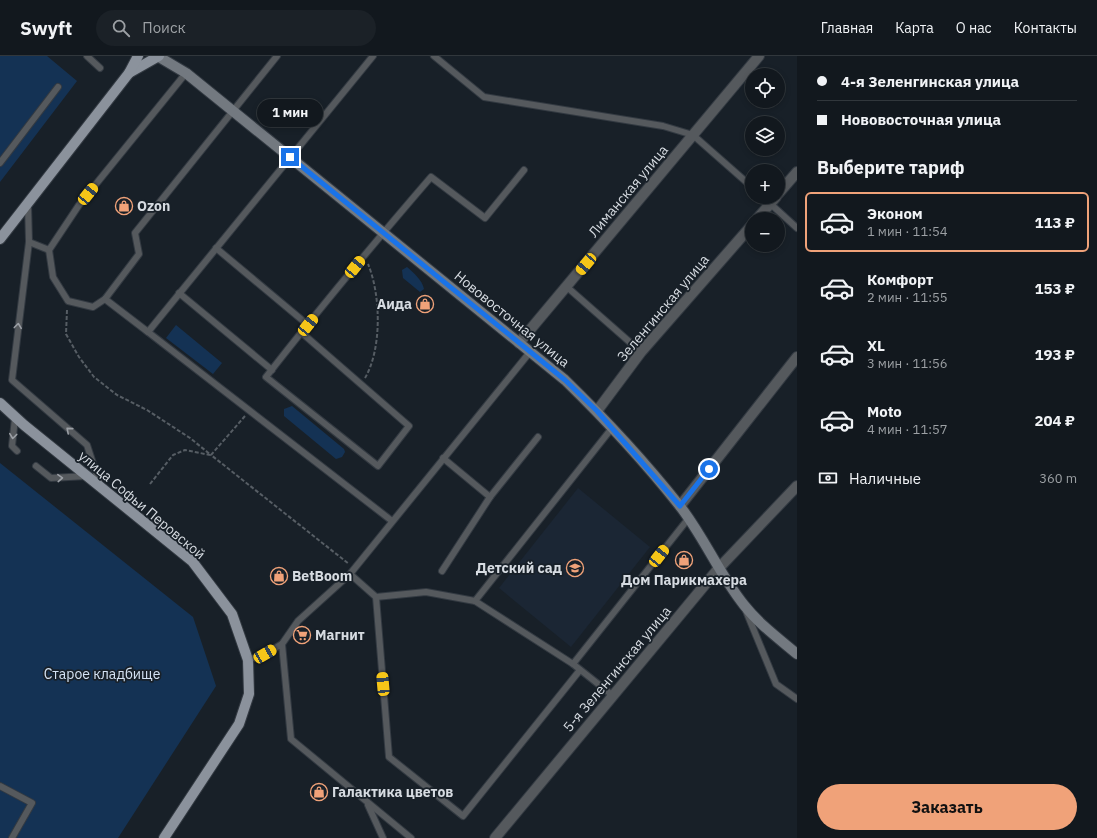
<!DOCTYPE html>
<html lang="ru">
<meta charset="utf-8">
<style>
:root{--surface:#12181e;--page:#1b2127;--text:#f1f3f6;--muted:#9ca0a4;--line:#31373c;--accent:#f0a279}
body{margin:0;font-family:"IBM Plex Sans",sans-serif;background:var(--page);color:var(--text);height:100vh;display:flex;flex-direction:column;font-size:15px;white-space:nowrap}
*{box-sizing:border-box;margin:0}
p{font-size:13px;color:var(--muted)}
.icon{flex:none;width:22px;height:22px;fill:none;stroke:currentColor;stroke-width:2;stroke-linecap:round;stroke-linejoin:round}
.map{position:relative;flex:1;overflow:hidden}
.drawer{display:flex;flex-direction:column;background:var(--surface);width:300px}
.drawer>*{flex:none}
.guide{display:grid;align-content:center;height:88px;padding:0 20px;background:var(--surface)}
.controls{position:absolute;left:745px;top:12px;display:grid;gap:8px}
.controls a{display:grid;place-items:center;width:40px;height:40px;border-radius:50%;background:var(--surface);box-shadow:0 2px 6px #0003,0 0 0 1px var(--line);font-size:20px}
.end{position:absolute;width:18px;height:18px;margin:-9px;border:5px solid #1a73e8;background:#fff;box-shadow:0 0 0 2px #fff}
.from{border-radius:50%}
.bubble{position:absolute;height:28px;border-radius:14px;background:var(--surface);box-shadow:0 2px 6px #0003,0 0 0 1px var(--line);font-size:13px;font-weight:700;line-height:28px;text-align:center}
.car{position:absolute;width:12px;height:24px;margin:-12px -6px;border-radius:5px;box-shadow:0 0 3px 1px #0007;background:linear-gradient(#f5c518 24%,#345 0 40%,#f5c518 0 76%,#345 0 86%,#f5c518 0)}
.guide b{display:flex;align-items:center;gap:14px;height:38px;font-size:15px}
.guide b+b{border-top:1px solid var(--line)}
.guide i{width:10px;height:10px;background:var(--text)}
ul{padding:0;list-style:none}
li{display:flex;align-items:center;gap:12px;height:60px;margin:0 8px 6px;padding:0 12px;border:2px solid transparent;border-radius:6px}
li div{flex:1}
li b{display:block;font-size:15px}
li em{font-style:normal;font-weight:700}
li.selected{border-color:var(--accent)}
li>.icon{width:36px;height:36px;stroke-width:1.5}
h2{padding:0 20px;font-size:18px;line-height:48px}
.pay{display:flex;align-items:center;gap:10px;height:44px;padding:0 20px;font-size:15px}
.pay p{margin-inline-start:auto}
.cta{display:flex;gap:8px;margin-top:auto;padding:8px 20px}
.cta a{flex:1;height:46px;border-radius:24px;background:var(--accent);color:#111;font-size:16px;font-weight:700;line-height:46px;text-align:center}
header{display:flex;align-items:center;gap:24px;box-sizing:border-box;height:56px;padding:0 20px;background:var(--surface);border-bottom:1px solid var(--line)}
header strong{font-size:19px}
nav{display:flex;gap:22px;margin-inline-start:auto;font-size:14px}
.search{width:280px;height:36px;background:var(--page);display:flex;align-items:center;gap:10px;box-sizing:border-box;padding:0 14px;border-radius:22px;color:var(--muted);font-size:15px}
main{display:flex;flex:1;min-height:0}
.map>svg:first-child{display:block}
</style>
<header>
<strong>Swyft</strong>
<div class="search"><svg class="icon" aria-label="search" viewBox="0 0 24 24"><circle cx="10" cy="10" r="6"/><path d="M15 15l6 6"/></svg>Поиск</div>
<nav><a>Главная</a><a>Карта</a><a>О нас</a><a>Контакты</a></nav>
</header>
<main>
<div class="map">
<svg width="797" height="782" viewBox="0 0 797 782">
<rect width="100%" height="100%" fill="#182028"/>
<path fill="#1b2634" d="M 578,432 L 650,491 L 571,591 L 499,532 Z"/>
<g fill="#143254">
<path d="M 0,0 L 47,0 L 77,25 L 0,126 Z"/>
<path d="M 407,211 C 414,217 422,224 424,233 L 420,236 L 403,222 L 402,214 Z"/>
<path d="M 176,269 L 222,307 L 213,318 L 166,282 Z"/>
<path d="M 292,350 L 344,393 L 345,396 L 342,401 L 336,403 L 284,360 L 284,353 Z"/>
<path d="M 0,407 L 193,561 L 216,630 L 118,782 L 0,782 Z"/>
</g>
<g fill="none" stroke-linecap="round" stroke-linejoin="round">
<g stroke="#333a42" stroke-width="8">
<g id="service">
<path d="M 87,0 L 100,12"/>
<path d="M 373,0 L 148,276 L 392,465"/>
<path d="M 434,0 L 484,41 L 663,70 L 693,79 L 752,131"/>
<path d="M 0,107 L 58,31"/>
<path d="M 763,141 L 797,172"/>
<path d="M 28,148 L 29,186 L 12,324 L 87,389 L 100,429"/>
<path d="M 29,186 L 49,194 L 79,149 L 186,17"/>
<path d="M 216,192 L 308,269"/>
<path d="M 49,194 L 53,221 L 68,245 L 93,251 L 105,243 L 139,198 L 135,177 L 277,0"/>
<path d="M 567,231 L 641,296"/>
<path d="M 179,237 L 272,314"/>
<path d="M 105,243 L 148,276"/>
<path d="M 302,277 L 409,370 L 378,410 L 266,321 C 319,253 375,186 431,121 L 485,162 L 524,114"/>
<path d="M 15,362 L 12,390 L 17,395"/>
<path d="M 443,402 L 490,441"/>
<path d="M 36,410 L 51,422 L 87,420"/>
<path d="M 442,515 L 490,441 L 538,381"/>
<path d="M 350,518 L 530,296"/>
<path d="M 376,541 L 426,536 L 475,545 L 612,372"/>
<path d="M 475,545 L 573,608 L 612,639"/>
<path d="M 746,555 L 776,628 L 797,643"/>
<path d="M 282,588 L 298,565 L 350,518 L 376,541 L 389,701 L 463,760 L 580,614"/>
<path d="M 248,604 L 265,598 L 282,588 L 291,683 L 411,782"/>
<path d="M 573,608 L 688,463"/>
<path d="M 0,730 L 32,747 L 12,782"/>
<path d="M 368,749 L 383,782"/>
</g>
</g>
<g stroke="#333a42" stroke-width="12">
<g id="minor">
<path d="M 778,138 L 797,116"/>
<path d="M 757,163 L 776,141"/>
<path d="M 519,287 L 759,0"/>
<path d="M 597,355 L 641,296 L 752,169"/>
<path d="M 680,450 L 797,301"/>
<path d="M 495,782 L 718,513 L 797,430"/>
</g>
</g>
<g stroke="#333a42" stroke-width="12">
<path id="secondary" d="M 159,1 L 186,17 L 565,324 C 605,363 644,405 679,449 C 703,479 719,518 744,549 C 759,568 778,582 797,598"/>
</g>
<g stroke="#333a42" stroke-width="12">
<g id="primary">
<path d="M 129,17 L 159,0"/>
<path d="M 0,183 L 129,17 L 138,0"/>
<path d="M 0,347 L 24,369 L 192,505 L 232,558 L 248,604 L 249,638 L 239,668 L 164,782"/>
</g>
</g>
<g stroke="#565d64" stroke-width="2" stroke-dasharray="4 2" stroke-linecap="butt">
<path d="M 67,254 L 66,278 L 79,301 L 94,321 L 117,339 L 147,354 L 190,382 L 211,399"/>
<path d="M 365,322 C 382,293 381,239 368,208"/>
<path d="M 245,360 L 211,399 L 349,508"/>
<path d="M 150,428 L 173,399 L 185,394 L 210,399"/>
</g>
<use href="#service" stroke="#55595d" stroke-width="6"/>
<use href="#minor" stroke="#55595d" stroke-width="10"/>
<use href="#secondary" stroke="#737980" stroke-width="10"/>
<use href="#primary" stroke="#8b929c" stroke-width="10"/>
</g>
<defs><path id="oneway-chevron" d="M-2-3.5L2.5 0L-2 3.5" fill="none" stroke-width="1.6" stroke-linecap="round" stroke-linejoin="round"/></defs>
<g stroke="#9ca0a6">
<use href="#oneway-chevron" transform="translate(18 270) rotate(-83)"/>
<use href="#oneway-chevron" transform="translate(69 374) rotate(-139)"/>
<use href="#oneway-chevron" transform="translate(13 380) rotate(97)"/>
<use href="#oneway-chevron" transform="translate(60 422) rotate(-3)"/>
</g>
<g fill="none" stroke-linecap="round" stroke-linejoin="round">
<path stroke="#1a73e8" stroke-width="5" d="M 290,101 L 565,324 L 597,355 L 680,450 L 709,413"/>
</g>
<defs>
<g id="shop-ring" transform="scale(0.9)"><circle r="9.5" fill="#182028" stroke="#f0a279" stroke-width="1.5"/><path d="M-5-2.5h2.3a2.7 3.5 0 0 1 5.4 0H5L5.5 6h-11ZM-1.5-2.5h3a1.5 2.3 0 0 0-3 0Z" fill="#f0a279"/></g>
<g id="school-ring" transform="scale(0.9)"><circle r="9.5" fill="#182028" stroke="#f0a279" stroke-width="1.5"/><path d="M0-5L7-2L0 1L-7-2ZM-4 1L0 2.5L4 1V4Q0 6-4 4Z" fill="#f0a279"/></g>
<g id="supermarket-ring" transform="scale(0.9)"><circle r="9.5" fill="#182028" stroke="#f0a279" stroke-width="1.5"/><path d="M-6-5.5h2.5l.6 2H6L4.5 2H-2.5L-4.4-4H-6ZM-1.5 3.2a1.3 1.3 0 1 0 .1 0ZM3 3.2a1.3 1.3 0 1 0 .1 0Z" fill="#f0a279"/></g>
</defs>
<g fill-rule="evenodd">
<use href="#shop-ring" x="124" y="150"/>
<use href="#shop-ring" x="425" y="248"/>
<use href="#shop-ring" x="684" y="504"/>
<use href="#school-ring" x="575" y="512"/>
<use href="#shop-ring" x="279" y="520"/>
<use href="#supermarket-ring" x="302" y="579"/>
<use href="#shop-ring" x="319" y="736"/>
</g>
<g text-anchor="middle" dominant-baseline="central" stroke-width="3.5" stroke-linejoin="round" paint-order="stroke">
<g font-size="14" fill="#d6dbe1" stroke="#182028">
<text transform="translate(628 135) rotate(-50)">Лиманская улица</text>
<text transform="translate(663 252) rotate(-50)">Зеленгинская улица</text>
<text transform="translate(512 263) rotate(39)">Нововосточная улица</text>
<text transform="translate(142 449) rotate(40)">улица Софьи Перовской</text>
<text transform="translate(617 613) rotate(-50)">5-я Зеленгинская улица</text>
</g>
<g font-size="14" font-weight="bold" fill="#d6dbe1" stroke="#182028" text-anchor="start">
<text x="137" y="150">Ozon</text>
<text x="412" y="248" text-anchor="end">Аида</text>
<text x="562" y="512" text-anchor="end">Детский сад</text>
<text x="292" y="520">BetBoom</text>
<text x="684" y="524" text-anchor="middle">Дом Парикмахера</text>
<text x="315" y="579">Магнит</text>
<text x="332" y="736">Галактика цветов</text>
</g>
<g font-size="14" fill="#d4e2f3" stroke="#182028">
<text x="102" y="618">Старое кладбище</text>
</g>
</g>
</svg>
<div class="controls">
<a><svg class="icon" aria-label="locate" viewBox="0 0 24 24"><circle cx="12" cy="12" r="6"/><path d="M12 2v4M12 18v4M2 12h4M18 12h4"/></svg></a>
<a><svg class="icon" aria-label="layers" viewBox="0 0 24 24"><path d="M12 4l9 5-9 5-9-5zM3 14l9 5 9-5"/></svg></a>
<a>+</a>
<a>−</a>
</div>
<i class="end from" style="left:709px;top:413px"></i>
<i class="end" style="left:290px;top:101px"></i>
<div class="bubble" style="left:257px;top:43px;width:66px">1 мин</div>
<i class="car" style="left:88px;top:138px;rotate:39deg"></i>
<i class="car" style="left:586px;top:208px;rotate:220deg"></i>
<i class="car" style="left:355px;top:211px;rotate:39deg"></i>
<i class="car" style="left:308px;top:269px;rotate:39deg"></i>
<i class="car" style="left:659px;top:500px;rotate:38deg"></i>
<i class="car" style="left:265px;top:598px;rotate:60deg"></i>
<i class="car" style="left:383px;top:628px;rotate:355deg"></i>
</div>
<section class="drawer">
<div class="guide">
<b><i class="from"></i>4-я Зеленгинская улица</b>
<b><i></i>Нововосточная улица</b>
</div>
<h2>Выберите тариф</h2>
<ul>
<li class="selected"><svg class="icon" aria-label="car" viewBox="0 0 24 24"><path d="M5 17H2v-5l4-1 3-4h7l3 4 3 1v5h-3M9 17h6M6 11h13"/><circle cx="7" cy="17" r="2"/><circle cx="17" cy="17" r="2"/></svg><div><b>Эконом</b><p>1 мин · 11:54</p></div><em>113 ₽</em></li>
<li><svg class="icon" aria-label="car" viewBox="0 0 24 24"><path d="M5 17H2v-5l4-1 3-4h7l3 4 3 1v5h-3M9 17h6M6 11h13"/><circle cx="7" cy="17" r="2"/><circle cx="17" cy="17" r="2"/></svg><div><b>Комфорт</b><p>2 мин · 11:55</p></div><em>153 ₽</em></li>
<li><svg class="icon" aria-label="car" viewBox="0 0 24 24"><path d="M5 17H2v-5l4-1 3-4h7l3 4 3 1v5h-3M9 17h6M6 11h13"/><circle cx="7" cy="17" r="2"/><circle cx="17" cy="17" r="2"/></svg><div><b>XL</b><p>3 мин · 11:56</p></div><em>193 ₽</em></li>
<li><svg class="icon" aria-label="car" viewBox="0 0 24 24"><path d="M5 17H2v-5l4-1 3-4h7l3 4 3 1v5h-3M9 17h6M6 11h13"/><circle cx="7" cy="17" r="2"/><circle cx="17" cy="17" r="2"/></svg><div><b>Moto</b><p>4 мин · 11:57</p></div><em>204 ₽</em></li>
</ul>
<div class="pay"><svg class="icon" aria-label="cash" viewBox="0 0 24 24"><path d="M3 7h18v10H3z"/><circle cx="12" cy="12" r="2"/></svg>Наличные<p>360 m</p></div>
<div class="cta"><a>Заказать</a></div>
</section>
</main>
